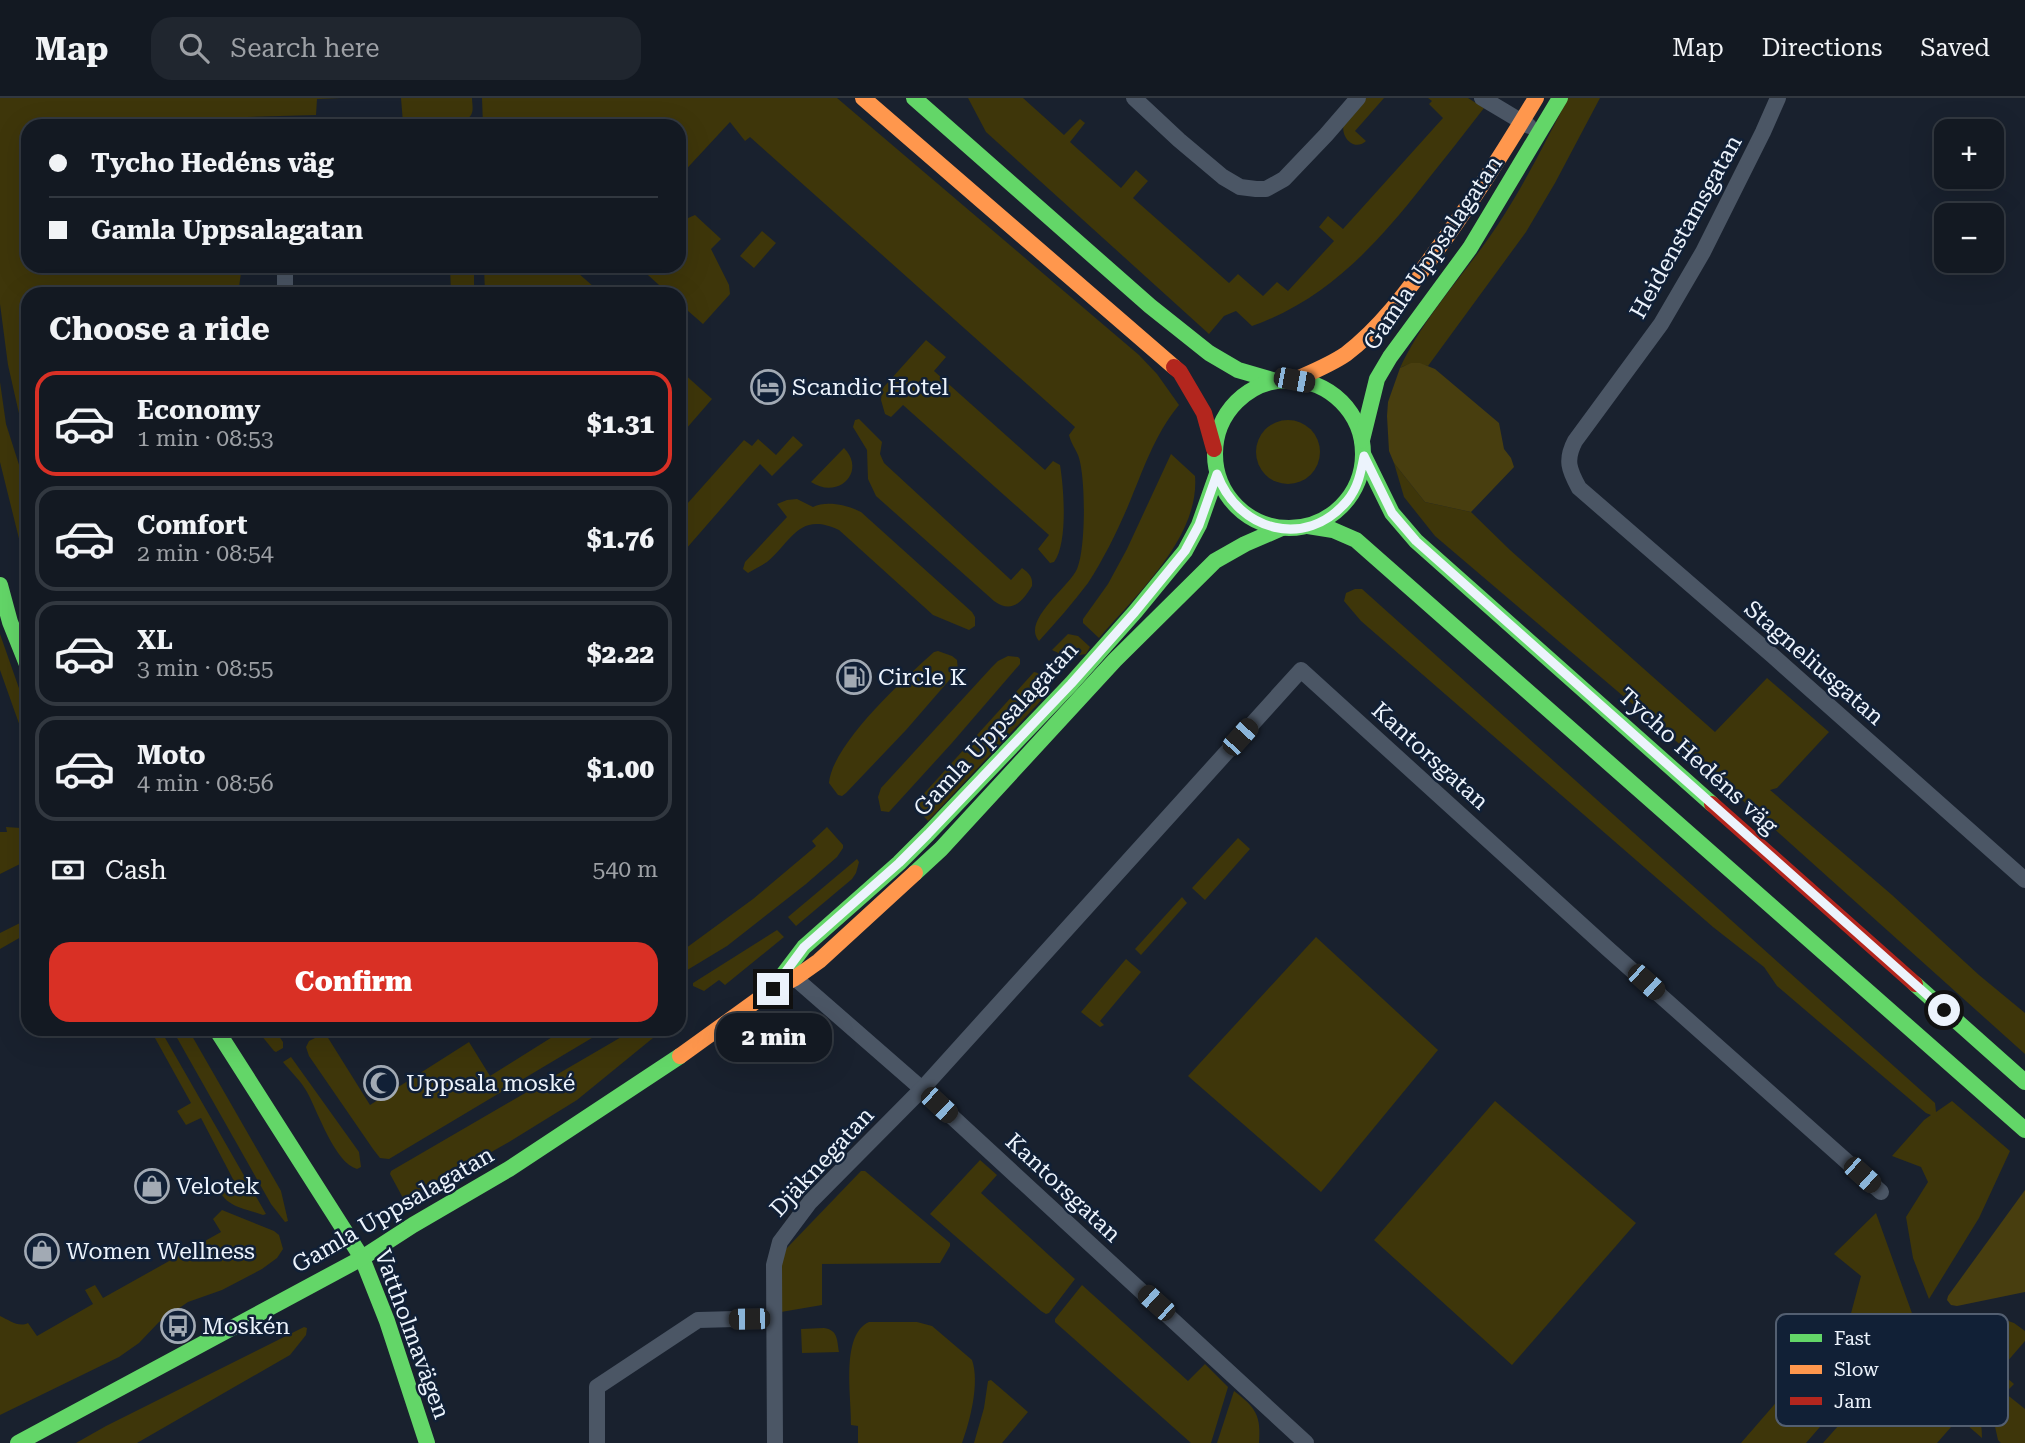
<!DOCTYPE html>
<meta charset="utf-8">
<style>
:root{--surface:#131922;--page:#20262f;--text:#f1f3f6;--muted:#9da0a5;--line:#323840;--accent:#d93025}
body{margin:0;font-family:"Roboto Serif",serif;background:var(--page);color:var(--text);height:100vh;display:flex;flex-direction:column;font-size:26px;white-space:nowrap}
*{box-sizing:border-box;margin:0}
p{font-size:23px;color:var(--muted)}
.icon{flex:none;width:38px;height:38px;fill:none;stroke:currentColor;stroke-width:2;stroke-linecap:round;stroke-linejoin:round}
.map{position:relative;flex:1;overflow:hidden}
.side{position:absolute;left:21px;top:189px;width:665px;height:749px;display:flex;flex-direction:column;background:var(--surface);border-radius:21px;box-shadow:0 7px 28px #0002,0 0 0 2px var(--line)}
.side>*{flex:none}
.banner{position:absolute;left:21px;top:21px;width:665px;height:154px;border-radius:21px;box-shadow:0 7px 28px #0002,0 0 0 2px var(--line);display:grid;align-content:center;height:154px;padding:0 28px;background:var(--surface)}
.buttons{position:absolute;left:1934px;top:21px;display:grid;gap:14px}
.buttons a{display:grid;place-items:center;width:70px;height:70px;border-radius:14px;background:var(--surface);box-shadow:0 7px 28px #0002,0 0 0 2px var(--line);font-size:35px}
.end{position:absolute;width:32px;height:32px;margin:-16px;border:9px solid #ecf3fc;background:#111;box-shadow:0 0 0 4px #111}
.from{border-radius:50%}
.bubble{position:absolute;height:49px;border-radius:21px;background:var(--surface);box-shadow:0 7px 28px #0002,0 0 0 2px var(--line);font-size:23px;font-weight:800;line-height:49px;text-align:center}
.car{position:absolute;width:21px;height:42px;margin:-21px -10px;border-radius:9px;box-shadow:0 0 5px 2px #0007;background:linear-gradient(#222 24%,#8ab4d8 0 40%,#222 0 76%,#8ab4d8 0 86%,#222 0)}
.banner b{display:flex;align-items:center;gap:24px;height:66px;font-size:26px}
.banner b+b{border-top:2px solid var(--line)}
.banner i{width:18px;height:18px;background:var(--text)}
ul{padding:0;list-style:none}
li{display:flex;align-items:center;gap:21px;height:105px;margin:0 14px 10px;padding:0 14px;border:4px solid var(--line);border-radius:21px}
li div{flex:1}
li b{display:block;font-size:26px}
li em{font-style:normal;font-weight:800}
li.selected{border-color:var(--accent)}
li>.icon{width:63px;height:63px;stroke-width:1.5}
h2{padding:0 28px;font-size:32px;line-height:84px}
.pay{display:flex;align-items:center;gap:18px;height:77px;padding:0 28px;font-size:26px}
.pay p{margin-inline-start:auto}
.action{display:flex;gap:14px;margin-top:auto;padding:14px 28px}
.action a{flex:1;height:80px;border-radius:21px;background:var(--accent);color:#fff;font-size:28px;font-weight:800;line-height:80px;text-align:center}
header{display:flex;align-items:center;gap:42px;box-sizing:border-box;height:98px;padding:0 35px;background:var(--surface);border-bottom:2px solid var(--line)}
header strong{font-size:33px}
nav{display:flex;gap:38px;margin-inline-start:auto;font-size:24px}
.search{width:490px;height:63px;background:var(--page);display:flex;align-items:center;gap:18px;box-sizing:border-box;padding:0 24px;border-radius:21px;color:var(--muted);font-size:26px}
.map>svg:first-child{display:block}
</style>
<header>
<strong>Map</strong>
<div class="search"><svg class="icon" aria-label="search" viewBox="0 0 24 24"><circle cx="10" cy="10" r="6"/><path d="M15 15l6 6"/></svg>Search here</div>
<nav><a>Map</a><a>Directions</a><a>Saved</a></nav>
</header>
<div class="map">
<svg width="2025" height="1345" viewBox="0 0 2025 1345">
<rect width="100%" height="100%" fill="#19212e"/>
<g fill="#3e360a">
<path d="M 0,0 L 341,0 L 317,1 L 316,17 L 247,19 L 246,28 L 28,28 L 28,168 L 242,168 L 238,196 L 28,196 L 28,355 L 8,267 L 0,206 Z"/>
<path d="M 401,0 L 472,0 C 472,5 474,13 471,17 C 466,28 415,26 403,25 Z"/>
<path d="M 482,0 L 837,0 L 1139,257 L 1157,276 L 1179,307 C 1154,337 1143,373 1128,408 C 1117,434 1103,462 1088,485 C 1073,505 1056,524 1039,543 C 1021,523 1069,489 1077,471 C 1086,451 1086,377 1078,357 C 1075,350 1071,345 1069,337 L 1075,329 L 750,39 L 745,43 L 730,24 L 679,79 L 679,28 L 483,28 Z"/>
<path d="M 968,0 L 1023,0 L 1064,37 L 1080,21 L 1085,25 L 1070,44 L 1121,90 L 1136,72 L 1148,83 L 1133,100 L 1229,185 L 1238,176 L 1263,198 L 1277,184 L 1288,193 L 1334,143 L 1319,129 L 1328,118 L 1343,131 L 1443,20 L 1429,6 L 1432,3 L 1428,0 L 1468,0 L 1484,10 C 1463,37 1442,64 1421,90 C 1374,149 1326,202 1252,228 L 1236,213 L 1224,218 L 1209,236 L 986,34 Z"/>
<path d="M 1364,0 L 1384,0 L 1355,33 L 1366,43 C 1353,55 1338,36 1345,23 C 1349,15 1358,7 1364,0 Z"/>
<path d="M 1568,0 L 1600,0 L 1555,85 L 1526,134 L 1428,268 C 1418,265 1408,265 1400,270 C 1424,218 1466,175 1497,128 C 1524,87 1546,43 1568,0 Z"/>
<path d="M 695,117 L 721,141 L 711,151 L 729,187 L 730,196 L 703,226 L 679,205 L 679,196 L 669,196 L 638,168 L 679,168 L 679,124 Z"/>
<path d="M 762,133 L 776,145 L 754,170 L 740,158 Z"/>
<path d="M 450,168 L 474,168 L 474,196 L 451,196 Z"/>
<path d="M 484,168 L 570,168 L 602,196 L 485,196 Z"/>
<path d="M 926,242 L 946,259 L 934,273 L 1045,372 L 1053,363 L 1060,367 C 1064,391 1068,445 1054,464 L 1050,465 L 1038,451 L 1049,437 L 903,307 L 891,319 L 885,316 L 881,302 L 882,291 Z"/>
<path d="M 682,274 L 712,301 L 679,339 L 679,277 Z"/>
<path d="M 0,284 L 6,326 L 28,395 L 28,477 L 0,364 Z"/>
<path d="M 859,321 L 882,344 L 880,356 L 884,365 L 1011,482 L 1022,470 C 1029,475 1033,479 1032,488 C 1022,504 1012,516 994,503 L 876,398 L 868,381 L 867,352 L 853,329 L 855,322 Z"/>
<circle cx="1288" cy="354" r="32"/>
<path d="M 793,338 L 803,347 L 772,378 L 760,366 L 679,459 L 679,415 L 744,342 L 752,348 L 758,341 L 776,357 Z"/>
<path d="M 844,350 C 867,374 838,402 811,384 Z"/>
<path d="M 1171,356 L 1195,378 C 1200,439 1136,497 1099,540 L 1083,525 L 1083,521 L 1108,486 L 1127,451 Z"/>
<path d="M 1394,365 L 1425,404 L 1471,414 L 1510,452 L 1715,634 L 1767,580 L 1829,634 L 1777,690 L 1770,692 L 1892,797 L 1979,877 L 2025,915 L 2025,956 L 1683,649 L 1435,438 L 1404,399 Z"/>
<path d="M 797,401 L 813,409 C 826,402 848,407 861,414 L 972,514 L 975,519 L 975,528 L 969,532 L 933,517 L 839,432 C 799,413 792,443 767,464 C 761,468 754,471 748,475 L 743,471 L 745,464 L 787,419 L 777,406 L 787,402 Z"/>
<path d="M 1355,491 L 1362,491 L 1935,1005 L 1936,1014 L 1952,1003 L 2010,1053 L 1979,1120 L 1929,1201 L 1913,1160 L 1906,1119 L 1928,1084 L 1921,1069 L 1892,1058 L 1924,1022 L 1931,1017 L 1926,1015 L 1777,888 L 1764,869 L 1713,829 L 1361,523 L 1344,503 L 1346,495 Z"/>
<path d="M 0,536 L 28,616 L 28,651 L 0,572 Z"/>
<path d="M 1068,536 L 1078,538 L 1090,549 L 1086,556 L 1067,559 L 1052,552 Z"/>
<path d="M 938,553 L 952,558 L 957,562 L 958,572 L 906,632 L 846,695 L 842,698 L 838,697 L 829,685 C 832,646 905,580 934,554 Z"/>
<path d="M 1008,558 L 1018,559 L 1020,561 L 1020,566 L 951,646 L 889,714 L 881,713 L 878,699 L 881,690 L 991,570 L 998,563 Z"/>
<path d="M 1034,574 C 1042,575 1049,586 1049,594 L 928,723 L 917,711 L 919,701 Z"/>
<path d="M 6,729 L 21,730 L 24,735 L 26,747 L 19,749 L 22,762 L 20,766 L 0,776 L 0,734 L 7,734 Z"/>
<path d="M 827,729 L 843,747 L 843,750 L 837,759 L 806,786 L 727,848 L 679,877 L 679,849 L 682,853 L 753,801 L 816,748 L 812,743 Z"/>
<path d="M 1238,740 L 1250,751 L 1205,802 L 1192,790 Z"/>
<path d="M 857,761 L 859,764 L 856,775 L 852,781 L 796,828 L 788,819 Z"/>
<path d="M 1182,799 L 1187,805 L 1141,857 L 1135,851 Z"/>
<path d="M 28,821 L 28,835 L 0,851 L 0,835 Z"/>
<path d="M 777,832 L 784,839 L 725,887 L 719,882 L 704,893 L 693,888 L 693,885 Z"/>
<path d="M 1316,839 L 1438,952 L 1321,1094 L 1188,978 Z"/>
<path d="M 1126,861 L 1141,874 L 1100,923 L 1104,927 L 1100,929 L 1081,914 Z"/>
<path d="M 150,931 L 160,931 L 266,1116 L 263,1117 C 247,1111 225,1109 219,1091 L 234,1083 L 201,1020 L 186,1027 L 177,1013 L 191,1005 Z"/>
<path d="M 172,931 L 188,931 L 281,1093 L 288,1123 L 285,1124 L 271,1106 Z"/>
<path d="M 261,931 L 274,931 L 283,944 L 283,950 L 276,954 L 274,953 L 261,937 Z"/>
<path d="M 565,931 L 607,931 L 389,1061 L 380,1060 L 373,1051 L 309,958 L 306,949 L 309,943 L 325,935 L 370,1007 L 469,944 L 490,978 Z"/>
<path d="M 635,931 L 664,931 L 577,1002 L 509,1044 L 408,1101 L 403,1100 L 390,1076 L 391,1073 Z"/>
<path d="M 291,959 L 359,1054 L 361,1069 L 357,1071 C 335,1065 318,1014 307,994 C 301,983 291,974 283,964 Z"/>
<path d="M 1495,1003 L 1636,1125 L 1512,1267 L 1374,1142 Z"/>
<path d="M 980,1062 L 997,1077 L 981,1095 L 1075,1181 L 1049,1215 L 1046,1216 L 1041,1213 L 930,1116 Z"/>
<path d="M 861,1073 L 865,1073 L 950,1145 L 950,1148 L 940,1165 L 822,1166 L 822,1207 L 781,1214 L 782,1163 L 786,1151 Z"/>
<path d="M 222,1112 L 274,1133 L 279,1137 L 283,1151 L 277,1160 L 262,1171 L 222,1192 L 188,1204 L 159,1224 L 139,1245 L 119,1259 L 0,1317 L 0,1218 C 9,1222 19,1230 28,1225 L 37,1238 L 93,1206 L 85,1192 L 95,1187 L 103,1200 L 221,1134 L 213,1121 Z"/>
<path d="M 1876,1115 L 1913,1218 L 1912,1223 L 1806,1345 L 1741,1345 L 1850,1219 L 1861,1178 L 1834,1156 Z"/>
<path d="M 1082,1187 L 1188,1283 L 1205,1266 L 1228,1289 L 1211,1345 L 1191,1345 L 1055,1224 L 1055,1221 Z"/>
<path d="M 1994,1218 L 2014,1225 L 2025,1233 L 2025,1243 L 1999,1273 L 2014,1286 L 2005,1295 L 2025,1311 L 2025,1345 L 2001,1345 L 1998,1342 L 1994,1324 L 1986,1301 L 1942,1226 Z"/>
<path d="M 869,1224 L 917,1224 L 932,1228 L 972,1262 C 980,1285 970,1323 962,1345 L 858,1345 L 858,1328 L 851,1327 C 852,1300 840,1237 869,1224 Z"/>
<path d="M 1928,1227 L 1930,1227 C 1951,1260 1983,1298 1982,1340 L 1959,1320 L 1937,1345 L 1823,1345 Z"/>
<path d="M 304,1229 L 307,1230 L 306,1237 L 290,1257 L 137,1345 L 76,1345 L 106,1328 Z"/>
<path d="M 824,1230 C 838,1232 837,1242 839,1254 L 802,1255 L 801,1231 Z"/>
<path d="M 991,1282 L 1028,1314 L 1002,1345 L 974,1345 L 984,1310 L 988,1283 Z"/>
<path d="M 1234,1293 C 1256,1310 1261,1317 1259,1345 L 1217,1345 Z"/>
</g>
<g fill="#483e0f">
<path d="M 1411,265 L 1420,265 L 1435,271 L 1499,325 L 1504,351 L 1511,360 L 1514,369 L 1471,414 L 1425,404 L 1394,365 L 1389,353 L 1387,318 L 1388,304 L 1400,270 Z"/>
<path d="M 2025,1092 L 2025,1194 L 1957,1208 L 1951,1207 L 1947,1202 L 1948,1198 Z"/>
</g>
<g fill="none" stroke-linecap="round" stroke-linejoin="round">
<g stroke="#4b5665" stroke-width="16">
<path d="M 1134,0 L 1179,42 L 1223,79 L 1240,89 L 1256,91 L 1266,91 L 1284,81 L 1326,37 L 1358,0"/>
<path d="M 1482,0 L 1529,28"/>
<path d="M 1778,0 L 1763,34 L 1703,154 L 1661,226 L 1575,343 C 1565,362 1569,372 1579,390 L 1773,558 L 2025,782"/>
<path d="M 285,168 L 285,196"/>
<path d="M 788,874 L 922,991 L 1306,1345"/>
<path d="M 597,1345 L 597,1289 L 698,1222 L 774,1220"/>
<path d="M 775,1345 L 774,1167 L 780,1144 L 810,1104 L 922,991 L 1301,572 L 1607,850 L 1881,1094"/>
</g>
<g stroke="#63d668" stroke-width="16">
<path d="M 914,0 L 1150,208 L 1209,255 L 1238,272 L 1276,283"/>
<circle cx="1289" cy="356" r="74"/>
<path d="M 1362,342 L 1377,281 L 1390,259 L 1470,150 L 1560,0"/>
<path d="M 1364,358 L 1392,415 L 1416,443 L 1712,706"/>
<path d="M 1308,428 L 1333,432 L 1356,442 L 2025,1032"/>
<path d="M 0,487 L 10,524 L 28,569"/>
<path d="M 915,775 L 941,751 L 1115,562 L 1215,463 L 1245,446 L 1282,430"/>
<path d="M 776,886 L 804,849 L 899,765 L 928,736 L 1071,586 L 1135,514 L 1185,453 L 1199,427 L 1217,376"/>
<path d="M 1915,886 L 2025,984"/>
<path d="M 216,931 L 362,1160 L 387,1223 L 427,1345"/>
<path d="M 18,1345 L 362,1160 L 413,1127 L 509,1071 L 680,958"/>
</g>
<g stroke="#ff974d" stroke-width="16">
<path d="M 863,0 L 1174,269"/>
<path d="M 1294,282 C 1312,274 1330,267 1346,256 C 1380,230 1406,195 1431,160 C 1469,109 1503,55 1536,0"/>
<path d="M 680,958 L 773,891 L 795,880 L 819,863 L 915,775"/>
</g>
<g stroke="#b3261e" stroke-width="16">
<path d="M 1174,269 L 1180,274 L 1204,315 L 1214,351"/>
<path d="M 1712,706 L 1915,886"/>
</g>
</g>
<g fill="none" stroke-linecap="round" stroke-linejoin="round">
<path stroke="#ecf3fc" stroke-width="9" d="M 773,891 L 804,849 L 899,765 L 928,736 L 1071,586 L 1135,514 L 1185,453 L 1199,427 L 1217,376 C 1238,433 1306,452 1347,403 C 1358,390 1361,374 1364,358 L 1392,415 L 1416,443 L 1944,912"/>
</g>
<defs>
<g id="hotel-ring" transform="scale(1.75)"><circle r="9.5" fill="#112036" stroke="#a2aab4" stroke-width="1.5"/><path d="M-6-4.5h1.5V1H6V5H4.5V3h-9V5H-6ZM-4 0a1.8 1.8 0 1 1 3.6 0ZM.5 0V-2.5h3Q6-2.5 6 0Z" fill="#a2aab4"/></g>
<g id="fuel-ring" transform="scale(1.75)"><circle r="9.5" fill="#112036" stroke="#a2aab4" stroke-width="1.5"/><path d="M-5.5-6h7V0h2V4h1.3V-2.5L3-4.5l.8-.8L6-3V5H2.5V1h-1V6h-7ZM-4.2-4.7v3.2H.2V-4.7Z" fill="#a2aab4"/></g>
<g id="mosque-ring" transform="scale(1.75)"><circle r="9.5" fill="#112036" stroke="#a2aab4" stroke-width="1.5"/><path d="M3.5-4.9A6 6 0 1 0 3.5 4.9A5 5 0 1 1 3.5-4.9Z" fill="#a2aab4"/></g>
<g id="shop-ring" transform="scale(1.75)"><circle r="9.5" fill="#112036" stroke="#a2aab4" stroke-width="1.5"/><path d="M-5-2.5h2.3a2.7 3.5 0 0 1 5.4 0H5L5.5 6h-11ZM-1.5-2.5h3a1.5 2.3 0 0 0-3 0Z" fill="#a2aab4"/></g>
<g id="bus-ring" transform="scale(1.75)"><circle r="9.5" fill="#112036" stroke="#a2aab4" stroke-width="1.5"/><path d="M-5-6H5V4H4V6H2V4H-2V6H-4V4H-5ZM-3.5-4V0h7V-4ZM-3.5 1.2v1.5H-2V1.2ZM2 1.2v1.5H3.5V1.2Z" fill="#a2aab4"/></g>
</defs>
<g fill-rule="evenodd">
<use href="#hotel-ring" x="768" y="289"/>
<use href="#fuel-ring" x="854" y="579"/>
<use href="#mosque-ring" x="381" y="985"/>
<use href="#shop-ring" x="152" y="1088"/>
<use href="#shop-ring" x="42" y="1153"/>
<use href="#bus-ring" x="178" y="1228"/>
</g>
<g text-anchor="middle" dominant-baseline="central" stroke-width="5" stroke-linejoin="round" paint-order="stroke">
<g font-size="23" fill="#ecf3fc" stroke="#112036">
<text transform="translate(1686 129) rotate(-61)">Heidenstamsgatan</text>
<text transform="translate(1433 155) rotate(-56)">Gamla Uppsalagatan</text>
<text transform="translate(1814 565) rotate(41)">Stagneliusgatan</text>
<text transform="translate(996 631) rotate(-47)">Gamla Uppsalagatan</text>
<text transform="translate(1430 658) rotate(42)">Kantorsgatan</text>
<text transform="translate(1698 663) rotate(42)">Tycho Hedéns väg</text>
<text transform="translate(822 1064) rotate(-47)">Djäknegatan</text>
<text transform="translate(1063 1090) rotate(43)">Kantorsgatan</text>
<text transform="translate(393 1112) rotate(-30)">Gamla Uppsalagatan</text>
<text transform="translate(412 1236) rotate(70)">Vattholmavägen</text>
</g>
<g font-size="23" fill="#ecf3fc" stroke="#112036" text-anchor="start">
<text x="792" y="289">Scandic Hotel</text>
<text x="878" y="579">Circle K</text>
<text x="406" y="985">Uppsala moské</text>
<text x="176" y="1088">Velotek</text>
<text x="66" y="1153">Women Wellness</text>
<text x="202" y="1228">Moskén</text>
</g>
</g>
<rect x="1776" y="1216" width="232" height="112" rx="10" fill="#112036" stroke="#535f71" stroke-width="2"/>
<rect x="1790" y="1236" width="32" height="8" fill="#63d668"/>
<rect x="1790" y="1267" width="32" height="9" fill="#ff974d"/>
<rect x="1790" y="1299" width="32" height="8" fill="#b3261e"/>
<g font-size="19" fill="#ecf3fc">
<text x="1834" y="1247">Fast</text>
<text x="1834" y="1278">Slow</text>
<text x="1834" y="1310">Jam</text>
</g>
</svg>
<div class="buttons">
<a>+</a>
<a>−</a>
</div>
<i class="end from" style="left:1944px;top:912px"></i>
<i class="end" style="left:773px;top:891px"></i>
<div class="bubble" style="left:716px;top:915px;width:116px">2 min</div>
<i class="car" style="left:1294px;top:282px;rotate:101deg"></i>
<i class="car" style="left:1240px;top:639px;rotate:42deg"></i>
<i class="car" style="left:1646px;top:884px;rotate:132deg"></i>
<i class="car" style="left:939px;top:1007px;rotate:133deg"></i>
<i class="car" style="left:1862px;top:1077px;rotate:132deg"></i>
<i class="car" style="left:1156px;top:1205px;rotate:312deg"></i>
<i class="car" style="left:749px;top:1221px;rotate:269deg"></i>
<div class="banner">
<b><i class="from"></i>Tycho Hedéns väg</b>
<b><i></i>Gamla Uppsalagatan</b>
</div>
<section class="side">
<h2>Choose a ride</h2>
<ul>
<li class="selected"><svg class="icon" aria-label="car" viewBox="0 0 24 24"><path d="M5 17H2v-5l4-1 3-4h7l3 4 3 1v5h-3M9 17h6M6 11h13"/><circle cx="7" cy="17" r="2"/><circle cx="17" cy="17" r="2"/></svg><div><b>Economy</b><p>1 min · 08:53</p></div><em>$1.31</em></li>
<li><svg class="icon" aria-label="car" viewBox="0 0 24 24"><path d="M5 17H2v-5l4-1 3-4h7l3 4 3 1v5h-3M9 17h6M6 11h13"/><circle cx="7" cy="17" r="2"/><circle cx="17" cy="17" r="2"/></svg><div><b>Comfort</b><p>2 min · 08:54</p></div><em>$1.76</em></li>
<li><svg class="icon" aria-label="car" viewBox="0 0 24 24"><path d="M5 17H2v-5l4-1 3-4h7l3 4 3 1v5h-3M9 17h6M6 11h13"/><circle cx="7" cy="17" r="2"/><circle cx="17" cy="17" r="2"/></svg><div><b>XL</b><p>3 min · 08:55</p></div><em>$2.22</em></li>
<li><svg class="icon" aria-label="car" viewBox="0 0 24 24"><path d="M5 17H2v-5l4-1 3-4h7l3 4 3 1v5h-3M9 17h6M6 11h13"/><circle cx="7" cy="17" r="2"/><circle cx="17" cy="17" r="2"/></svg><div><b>Moto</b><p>4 min · 08:56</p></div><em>$1.00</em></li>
</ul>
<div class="pay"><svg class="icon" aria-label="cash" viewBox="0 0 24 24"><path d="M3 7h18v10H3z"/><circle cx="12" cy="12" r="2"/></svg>Cash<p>540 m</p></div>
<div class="action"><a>Confirm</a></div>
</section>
</div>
